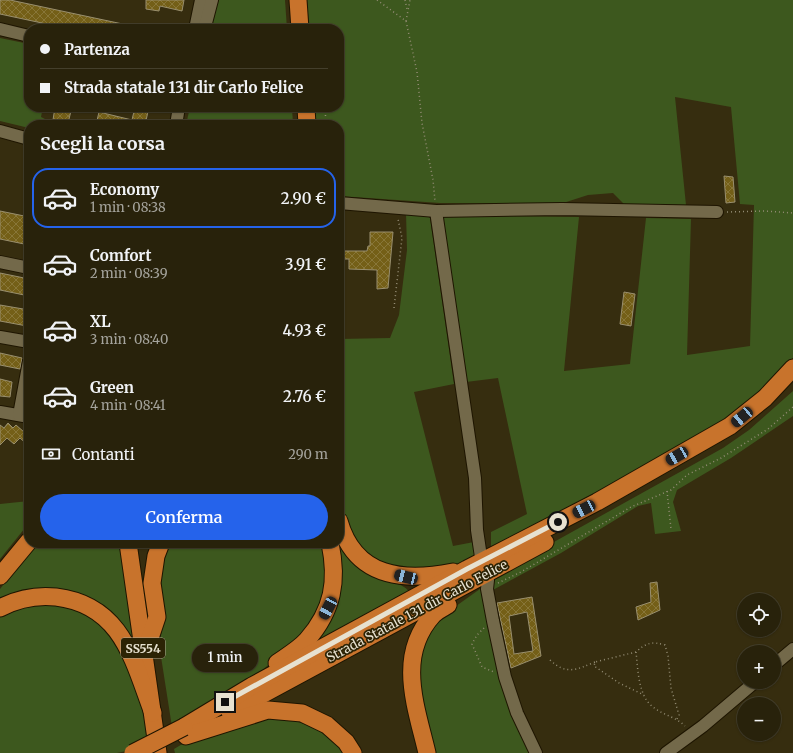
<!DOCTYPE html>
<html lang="it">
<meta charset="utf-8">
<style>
:root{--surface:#28220b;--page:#342f19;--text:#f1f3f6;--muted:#a5a49d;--line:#443f2c;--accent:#2563eb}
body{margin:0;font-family:Merriweather,serif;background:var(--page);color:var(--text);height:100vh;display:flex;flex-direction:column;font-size:15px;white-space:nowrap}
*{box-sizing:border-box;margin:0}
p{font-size:13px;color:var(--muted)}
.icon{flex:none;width:22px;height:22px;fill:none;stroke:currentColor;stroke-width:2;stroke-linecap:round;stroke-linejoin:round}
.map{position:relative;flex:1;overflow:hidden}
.sheet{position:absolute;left:24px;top:120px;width:320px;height:428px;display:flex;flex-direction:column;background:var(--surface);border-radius:16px;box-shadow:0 1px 3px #0004,0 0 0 1px var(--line)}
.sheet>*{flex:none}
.hud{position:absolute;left:24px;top:24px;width:320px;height:88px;border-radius:16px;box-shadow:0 1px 3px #0004,0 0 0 1px var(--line);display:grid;align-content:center;height:88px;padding:0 16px;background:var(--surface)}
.fabs{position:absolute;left:737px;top:593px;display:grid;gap:8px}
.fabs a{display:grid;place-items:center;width:44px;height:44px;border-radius:50%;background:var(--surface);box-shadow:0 1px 3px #0004,0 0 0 1px var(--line);font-size:20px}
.end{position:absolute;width:18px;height:18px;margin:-9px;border:5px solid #e7e1d0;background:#111;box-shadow:0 0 0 2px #111}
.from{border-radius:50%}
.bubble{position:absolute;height:28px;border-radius:14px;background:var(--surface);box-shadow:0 1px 3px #0004,0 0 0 1px var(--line);font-size:13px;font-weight:600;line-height:28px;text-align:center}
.car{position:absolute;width:12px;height:24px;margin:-12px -6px;border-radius:5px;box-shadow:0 0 3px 1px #0007;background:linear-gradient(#222 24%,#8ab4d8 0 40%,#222 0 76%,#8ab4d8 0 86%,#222 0)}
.hud b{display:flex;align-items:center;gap:14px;height:38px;font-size:15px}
.hud b+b{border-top:1px solid var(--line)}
.hud i{width:10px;height:10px;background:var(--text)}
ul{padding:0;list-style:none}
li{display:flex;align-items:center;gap:12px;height:60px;margin:0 8px 6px;padding:0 8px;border:2px solid transparent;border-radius:16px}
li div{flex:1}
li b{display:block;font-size:15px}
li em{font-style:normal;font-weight:600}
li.current{border-color:var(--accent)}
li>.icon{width:36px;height:36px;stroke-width:1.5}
h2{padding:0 16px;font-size:18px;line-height:48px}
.pay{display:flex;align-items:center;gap:10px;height:44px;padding:0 16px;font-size:15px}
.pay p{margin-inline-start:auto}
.cta{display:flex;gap:8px;margin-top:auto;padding:8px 16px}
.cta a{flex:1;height:46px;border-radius:24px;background:var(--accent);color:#fff;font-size:16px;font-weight:600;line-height:46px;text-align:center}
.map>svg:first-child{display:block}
</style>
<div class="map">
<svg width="793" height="753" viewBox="0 0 793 753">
<defs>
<pattern id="building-cross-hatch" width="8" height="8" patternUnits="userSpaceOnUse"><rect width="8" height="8" fill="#745f17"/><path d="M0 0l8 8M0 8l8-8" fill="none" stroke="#887638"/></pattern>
</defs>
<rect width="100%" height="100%" fill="#362d0f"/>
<g fill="#3d581e">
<path d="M 218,0 L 285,0 L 287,29 L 208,29 Z"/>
<path d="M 307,0 L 793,0 L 793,358 L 747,404 L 701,437 L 491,550 L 491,532 L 527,514 L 498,378 L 466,382 L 443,215 L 579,217 L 564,371 L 630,364 L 646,218 L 691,219 L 687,355 L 750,346 L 754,205 L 740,204 L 731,107 L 675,97 L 686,205 L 624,204 L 613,193 L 588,195 L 560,204 L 440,203 L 339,196 L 339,125 L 316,125 L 314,107 L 339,107 L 339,29 L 309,29 Z"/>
<path d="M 0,38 L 29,44 L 29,107 L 43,107 L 41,117 L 49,121 L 67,125 L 29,125 L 29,128 L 0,121 Z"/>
<path d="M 190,107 L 292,107 L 293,125 L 186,125 Z"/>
<path d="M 406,213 L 424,214 L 430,218 L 454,384 L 414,392 L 453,546 L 474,542 L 477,558 L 446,568 L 414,575 L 363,557 L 342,522 L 339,505 L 339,339 L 390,338 L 399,315 L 407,250 Z"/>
<path d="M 793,391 L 793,416 L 731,458 L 677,490 L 673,502 L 681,531 L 655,534 L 651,503 L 638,506 L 561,553 L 491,591 L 491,577 L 723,448 L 749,430 Z"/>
<path d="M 29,501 L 29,523 L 0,559 L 0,504 Z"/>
<path d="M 339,542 C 347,559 363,572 380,579 C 392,584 403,582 410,593 L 305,653 C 336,621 349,587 335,543 Z"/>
<path d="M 37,543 L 124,543 L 138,655 C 128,636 119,616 99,604 C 92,601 14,602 0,601 L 0,589 Z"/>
<path d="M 168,543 L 324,543 L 331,588 L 312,626 L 257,675 L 172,727 L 159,644 L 164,620 L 160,573 Z"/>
<path d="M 480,589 L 484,596 L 532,753 L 432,753 L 418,688 L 421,646 L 442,616 Z"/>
<path d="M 40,602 L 80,609 L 111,632 L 133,677 L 145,719 L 148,739 L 131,750 L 117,753 L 0,753 L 0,615 Z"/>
<path d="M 282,717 C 311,725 324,731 345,753 L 175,753 L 174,749 L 184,743 L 210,738 L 256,720 Z"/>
</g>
<g fill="url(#building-cross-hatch)" stroke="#998f6e" fill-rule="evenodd">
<path d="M 0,0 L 10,0 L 132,26 L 131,29 L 70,29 L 0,14 Z"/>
<path d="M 146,0 L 184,0 L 182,11 L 160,6 L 159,11 L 146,9 Z"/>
<path d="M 55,107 L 72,107 L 68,123 L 53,120 Z"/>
<path d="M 135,107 L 149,107 L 145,125 L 96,125 L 99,112 L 132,120 Z"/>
<path d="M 724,176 L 733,177 L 735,202 L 726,203 Z"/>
<path d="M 0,211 L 29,217 L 29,245 L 0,239 Z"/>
<path d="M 370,232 L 393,232 L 388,288 L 377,289 L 377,270 L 349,269 L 349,259 L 339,259 L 339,251 L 367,251 L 368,246 L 370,246 Z"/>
<path d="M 0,273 L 29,279 L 29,296 L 0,290 Z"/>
<path d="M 624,292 L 635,294 L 631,326 L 620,324 Z"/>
<path d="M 0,305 L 29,310 L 27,326 L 0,321 Z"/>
<path d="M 0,353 L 22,358 L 20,369 L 0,365 Z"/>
<path d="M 0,379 L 12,382 L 10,397 L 0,396 Z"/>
<path d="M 8,423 L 13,428 L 16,425 L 24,432 L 29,426 L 29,446 L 20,438 L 14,444 L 7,438 L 0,445 L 0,425 L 4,428 Z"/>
<path d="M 657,582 L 660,610 L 638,620 L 636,607 L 651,602 L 650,583 Z"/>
<path d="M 532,597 L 541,656 L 511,668 L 497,603 ZM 527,612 L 533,651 L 514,654 L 509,616 Z"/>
</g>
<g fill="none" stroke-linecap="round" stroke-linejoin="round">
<g stroke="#1e1500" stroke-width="14">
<g id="minor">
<path d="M 0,29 L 29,36"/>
<path d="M 195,29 L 201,0"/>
<path d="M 203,29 L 206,23 L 212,0"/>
<path d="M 176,125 L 179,107"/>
<path d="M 0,131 L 29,139"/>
<path d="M 339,203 L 436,211 L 562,209 L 717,212"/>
<path d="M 436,211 L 475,478 L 477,530 L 481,557"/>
<path d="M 0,262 L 29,268"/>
<path d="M 0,337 L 29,342"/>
<path d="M 0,412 L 29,417"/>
<path d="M 19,415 L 29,361"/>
<path d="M 488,580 L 487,589 L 493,621 L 505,677 L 517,713 L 536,753"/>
<path d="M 774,665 L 793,649"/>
<path d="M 666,753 L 703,726 L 755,682"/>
</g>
</g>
<g stroke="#1e1500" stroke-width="19">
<g id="highway">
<path d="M 298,0 L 300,29"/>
<path d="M 306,107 L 307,125"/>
<path d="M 339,521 C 355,578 404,582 453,572"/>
<path d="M 128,543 L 158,753"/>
<path d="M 0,576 L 29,541"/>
<path d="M 0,608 C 17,599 37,595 56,597 C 122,605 133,660 153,713"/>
<path d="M 150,638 L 157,617 L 152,583 L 156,556 L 161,543"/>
<path d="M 277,663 C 287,656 299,649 307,640 C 333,610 338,581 330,543"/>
<path d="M 230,712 L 545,542"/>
<path d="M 184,727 L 252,686 L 467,569 L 597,502 L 730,426 L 765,398 L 793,368"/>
<path d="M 186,736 L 268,710 L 302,713 L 327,725 L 346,742 L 353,753"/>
<path d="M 427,753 C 416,706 396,656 433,615 C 437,611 443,608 448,605"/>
</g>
</g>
<g stroke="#938c74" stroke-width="1.5" stroke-dasharray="1 3" stroke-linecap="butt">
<path d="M 377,0 L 406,21 L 417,72 L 422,123 L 433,180 L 435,201"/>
<path d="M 405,0 L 407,9"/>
<path d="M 406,21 L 410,0"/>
<path d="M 325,107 L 326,125"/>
<path d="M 727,212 L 764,211 L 793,213"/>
<path d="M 394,308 L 402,238 L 398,219"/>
<path d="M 667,491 L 671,529"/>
<path d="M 498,583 L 521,572 L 631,507 L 671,490 L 687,475 L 721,458 L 768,429 L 793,407"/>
<path d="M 484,628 L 477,635 L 472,644 L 482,667 L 494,672"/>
<path d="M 636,652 L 595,662 L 594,666 L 619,683 L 644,695"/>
<path d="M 550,660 C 566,675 576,670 595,662"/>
<path d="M 677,719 L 679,715 L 671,688 L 668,656 L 665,645 C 652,641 646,643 636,652 C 638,669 638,696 653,707 C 663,715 676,717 685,726"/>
</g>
<use href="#minor" stroke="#73694a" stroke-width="12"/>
<use href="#highway" stroke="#c8732c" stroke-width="17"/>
<g stroke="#1e1500" stroke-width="19" stroke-linecap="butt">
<path id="highway-bridge" d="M 133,753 L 184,727"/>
</g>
<use href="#highway-bridge" stroke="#c8732c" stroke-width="17"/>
</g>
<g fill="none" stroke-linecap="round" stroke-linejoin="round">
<path stroke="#e7e1d0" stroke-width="5" d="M 225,702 L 467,569 L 558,522"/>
</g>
<g text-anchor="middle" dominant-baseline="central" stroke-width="3.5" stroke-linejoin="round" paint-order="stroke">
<rect fill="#2c2305" stroke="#afa893" stroke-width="1" x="121" y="638" width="44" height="20" rx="3"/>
<g font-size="12" font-weight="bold" fill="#e7e1d0">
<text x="143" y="648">SS554</text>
</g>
<g font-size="13" fill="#e7e1d0" stroke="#2c2305">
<text transform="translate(417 611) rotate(-28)">Strada Statale 131 dir Carlo Felice</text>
</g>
</g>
</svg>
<div class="fabs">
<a><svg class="icon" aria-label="locate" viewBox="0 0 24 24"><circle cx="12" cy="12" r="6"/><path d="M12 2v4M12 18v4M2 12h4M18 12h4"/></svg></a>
<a>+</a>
<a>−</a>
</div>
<i class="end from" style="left:558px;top:522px"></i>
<i class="end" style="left:225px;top:702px"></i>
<div class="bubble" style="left:192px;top:644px;width:66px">1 min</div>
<i class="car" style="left:742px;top:417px;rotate:230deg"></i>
<i class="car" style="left:677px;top:456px;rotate:240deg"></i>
<i class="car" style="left:584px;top:509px;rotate:243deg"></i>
<i class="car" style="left:406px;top:577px;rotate:284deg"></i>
<i class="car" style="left:328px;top:608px;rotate:208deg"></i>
<div class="hud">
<b><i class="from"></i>Partenza</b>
<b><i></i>Strada statale 131 dir Carlo Felice</b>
</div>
<section class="sheet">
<h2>Scegli la corsa</h2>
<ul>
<li class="current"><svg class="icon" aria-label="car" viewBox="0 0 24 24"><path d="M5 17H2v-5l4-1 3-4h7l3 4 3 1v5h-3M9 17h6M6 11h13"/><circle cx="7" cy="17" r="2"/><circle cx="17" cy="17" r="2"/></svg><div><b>Economy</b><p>1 min · 08:38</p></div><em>2.90 €</em></li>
<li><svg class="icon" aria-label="car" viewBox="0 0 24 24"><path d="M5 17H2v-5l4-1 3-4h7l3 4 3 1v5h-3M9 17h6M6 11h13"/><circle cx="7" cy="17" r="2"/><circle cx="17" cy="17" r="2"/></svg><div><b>Comfort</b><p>2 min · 08:39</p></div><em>3.91 €</em></li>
<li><svg class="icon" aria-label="car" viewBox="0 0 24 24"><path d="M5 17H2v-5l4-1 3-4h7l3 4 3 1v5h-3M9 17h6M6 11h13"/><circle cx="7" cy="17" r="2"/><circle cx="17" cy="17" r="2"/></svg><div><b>XL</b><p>3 min · 08:40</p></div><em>4.93 €</em></li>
<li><svg class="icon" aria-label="car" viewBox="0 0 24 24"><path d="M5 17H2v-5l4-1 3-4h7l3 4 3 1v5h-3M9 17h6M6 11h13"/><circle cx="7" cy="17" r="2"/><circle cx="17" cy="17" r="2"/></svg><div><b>Green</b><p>4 min · 08:41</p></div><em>2.76 €</em></li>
</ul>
<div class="pay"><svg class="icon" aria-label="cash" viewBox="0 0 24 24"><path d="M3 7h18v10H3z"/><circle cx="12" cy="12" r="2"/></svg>Contanti<p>290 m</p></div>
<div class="cta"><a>Conferma</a></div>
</section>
</div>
